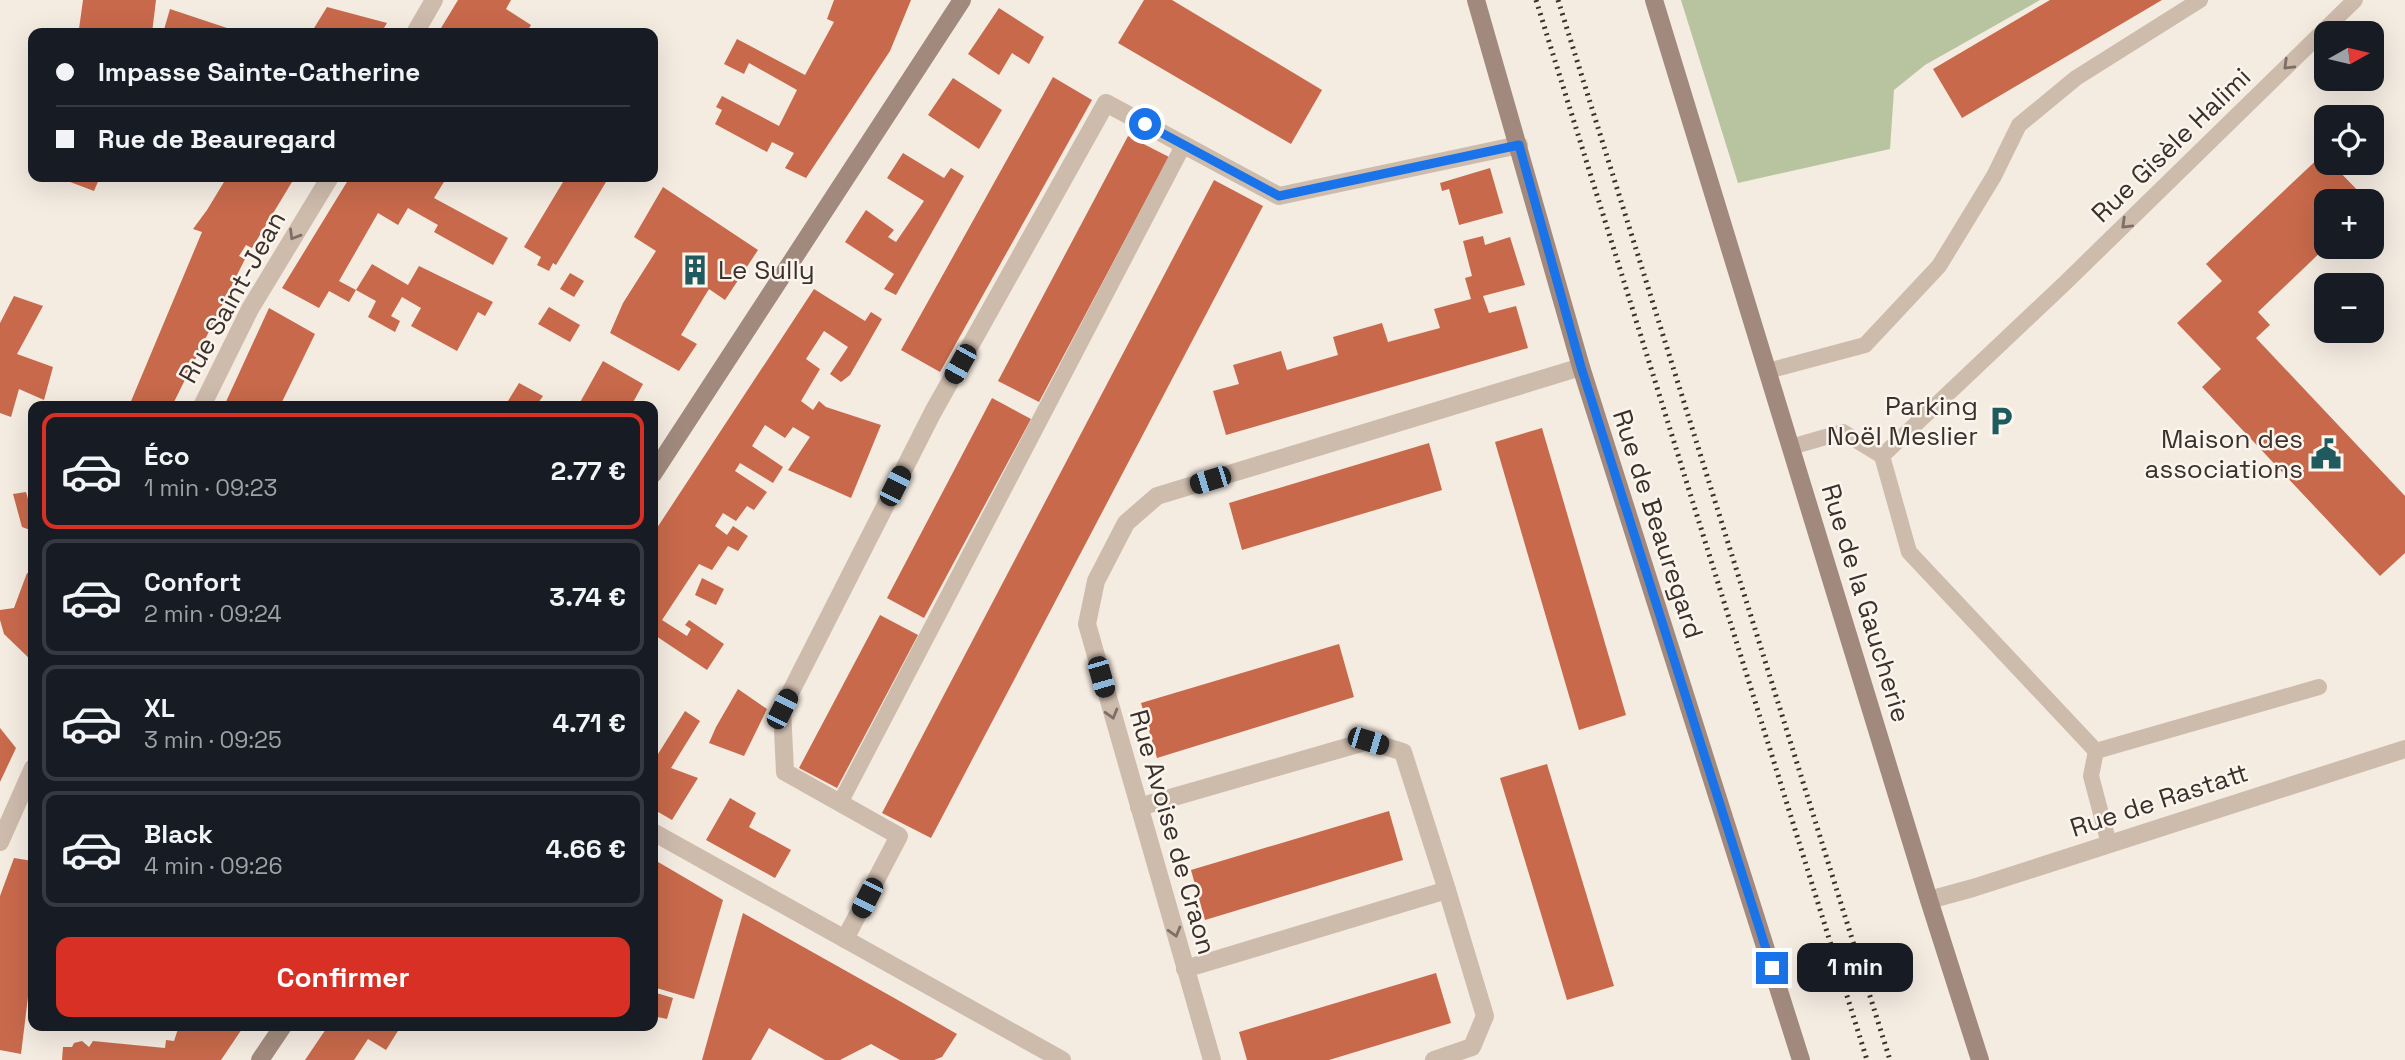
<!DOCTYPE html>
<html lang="fr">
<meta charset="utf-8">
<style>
:root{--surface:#171b24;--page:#20242c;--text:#f1f3f6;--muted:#9ea1a6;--line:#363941;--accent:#d93025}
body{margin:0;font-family:"Space Grotesk",sans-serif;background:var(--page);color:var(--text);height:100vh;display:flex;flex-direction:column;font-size:26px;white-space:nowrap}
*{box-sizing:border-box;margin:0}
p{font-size:23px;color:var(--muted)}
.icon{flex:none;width:38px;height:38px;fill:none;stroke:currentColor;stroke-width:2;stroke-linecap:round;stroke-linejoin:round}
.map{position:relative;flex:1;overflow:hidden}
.sheet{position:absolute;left:28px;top:401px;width:630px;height:630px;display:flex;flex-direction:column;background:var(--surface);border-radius:14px;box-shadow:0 7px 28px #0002}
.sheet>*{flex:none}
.top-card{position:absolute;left:28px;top:28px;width:630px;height:154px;border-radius:14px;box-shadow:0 7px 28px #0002;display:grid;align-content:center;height:154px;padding:0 28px;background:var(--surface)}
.needle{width:46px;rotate:82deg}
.fabs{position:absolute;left:2314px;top:21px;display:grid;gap:14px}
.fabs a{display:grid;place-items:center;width:70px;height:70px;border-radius:14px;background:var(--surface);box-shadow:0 7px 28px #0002;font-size:35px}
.end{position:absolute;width:32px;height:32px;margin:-16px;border:9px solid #1a73e8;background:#fff;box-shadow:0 0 0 4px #fff}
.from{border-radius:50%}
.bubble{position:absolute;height:49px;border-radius:14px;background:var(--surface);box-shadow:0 7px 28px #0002;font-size:23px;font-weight:600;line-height:49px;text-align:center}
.car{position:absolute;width:21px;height:42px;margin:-21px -10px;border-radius:9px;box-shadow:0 0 5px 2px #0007;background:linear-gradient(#222 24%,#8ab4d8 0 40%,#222 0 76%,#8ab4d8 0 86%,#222 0)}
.top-card b{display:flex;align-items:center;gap:24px;height:66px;font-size:26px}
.top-card b+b{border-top:2px solid var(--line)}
.top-card i{width:18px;height:18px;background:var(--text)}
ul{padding:12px 0 0;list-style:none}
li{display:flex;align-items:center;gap:21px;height:116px;margin:0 14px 10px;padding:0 14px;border:4px solid var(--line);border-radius:14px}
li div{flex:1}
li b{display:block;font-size:26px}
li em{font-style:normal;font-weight:600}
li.on{border-color:var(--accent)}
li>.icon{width:63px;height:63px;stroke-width:1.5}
.button{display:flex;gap:14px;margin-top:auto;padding:14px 28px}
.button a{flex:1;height:80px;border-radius:14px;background:var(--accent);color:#fff;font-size:28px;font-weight:600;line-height:80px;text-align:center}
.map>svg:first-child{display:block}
</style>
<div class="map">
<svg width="2405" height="1060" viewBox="0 0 2405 1060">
<rect width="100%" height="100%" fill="#f4ebe1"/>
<path fill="#b8c4a0" d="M 1681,0 L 2040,0 L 1925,65 L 1894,90 L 1890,149 L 1738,183 Z"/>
<g fill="#c8694b">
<path d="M 83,0 L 156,0 L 152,33 L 110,33 L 79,29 Z"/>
<path d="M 458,0 L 511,0 L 506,9 L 531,25 L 526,33 L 438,33 Z"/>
<path d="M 834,0 L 911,0 L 890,51 L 806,178 L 785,168 L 794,153 L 772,142 L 767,152 L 715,124 L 722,110 L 716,107 L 722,96 L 779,126 L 797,90 L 749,63 L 744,74 L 724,64 L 737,39 L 805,75 L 834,22 L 827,19 Z"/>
<path d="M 1144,0 L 1172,0 L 1322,90 L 1291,144 L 1118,43 Z"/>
<path d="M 2050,0 L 2162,0 L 1962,118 L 1933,69 Z"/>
<path d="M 327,7 L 387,23 L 381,33 L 311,33 Z"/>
<path d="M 999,8 L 1044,37 L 1029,64 L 1012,53 L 999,75 L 968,54 Z"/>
<path d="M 170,9 L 242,33 L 163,33 Z"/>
<path d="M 1053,77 L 1092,100 L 940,372 L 901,350 Z"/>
<path d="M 953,78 L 1002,110 L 979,149 L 928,115 Z"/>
<path d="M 1128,136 L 1169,157 L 1039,402 L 998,381 Z"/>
<path d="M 903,153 L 944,178 L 951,168 L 964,176 L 896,295 L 884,289 L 894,274 L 845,242 L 866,210 L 894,230 L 888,237 L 896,242 L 924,201 L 887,178 Z"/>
<path d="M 2323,154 L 2326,157 L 2326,163 L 2331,163 L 2368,201 L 2326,201 L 2326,247 L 2258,312 L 2270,325 L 2256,338 L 2405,496 L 2405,553 L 2380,576 L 2202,387 L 2221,369 L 2177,323 L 2222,281 L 2206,264 Z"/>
<path d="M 1490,168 L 1503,213 L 1459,225 L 1449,189 L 1442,191 L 1440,183 Z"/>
<path d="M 57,177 L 100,177 L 94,191 Z"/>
<path d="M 227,177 L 295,177 L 252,248 L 246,245 L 239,256 L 245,259 L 172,406 L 129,406 L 202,232 L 193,229 L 207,210 Z"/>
<path d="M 350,177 L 447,177 L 434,198 L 508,238 L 493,265 L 434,232 L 438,225 L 408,208 L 398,225 L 378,213 L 339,281 L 356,290 L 349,302 L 329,291 L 319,308 L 282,288 Z"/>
<path d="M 566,177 L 609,177 L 556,265 L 553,263 L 549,271 L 537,265 L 541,257 L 524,247 Z"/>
<path d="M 1214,180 L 1263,206 L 931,838 L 882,813 Z"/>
<path d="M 663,187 L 758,250 L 725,300 L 709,289 L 681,335 L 697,344 L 679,371 L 610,333 L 623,303 L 656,251 L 634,237 Z"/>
<path d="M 1483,236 L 1485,245 L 1510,237 L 1525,285 L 1483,296 L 1489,313 L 1516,306 L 1528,348 L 1226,435 L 1213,391 L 1239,384 L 1233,365 L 1281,351 L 1287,370 L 1338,355 L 1333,337 L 1382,323 L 1388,342 L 1440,328 L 1434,309 L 1471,299 L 1465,278 L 1472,276 L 1463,241 Z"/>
<path d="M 372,264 L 408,285 L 419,266 L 493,302 L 485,316 L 478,312 L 457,351 L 411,326 L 421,308 L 402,297 L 391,316 L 400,321 L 395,332 L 368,317 L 376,301 L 356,290 Z"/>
<path d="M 570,273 L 584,281 L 574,297 L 560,289 Z"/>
<path d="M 814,289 L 865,321 L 871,312 L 882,319 L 850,375 L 841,382 L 830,374 L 848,347 L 824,331 L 806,359 L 820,369 L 801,401 L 813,410 L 819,401 L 826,407 L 881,425 L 851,498 L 788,470 L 810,437 L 793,427 L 785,438 L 765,425 L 752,446 L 783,467 L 773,483 L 740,463 L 735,471 L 767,492 L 754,510 L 747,506 L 736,521 L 723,513 L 715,526 L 727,535 L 733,526 L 748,536 L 738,551 L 728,546 L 712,570 L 699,564 L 662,620 L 687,636 L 691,629 L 685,625 L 689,620 L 724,644 L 707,670 L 653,634 L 653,534 Z"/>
<path d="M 14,296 L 43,306 L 17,354 L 53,367 L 44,400 L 19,389 L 11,417 L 0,413 L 0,323 Z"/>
<path d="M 549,307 L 580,325 L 570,342 L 538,324 Z"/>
<path d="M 269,308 L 315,334 L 280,406 L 224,406 Z"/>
<path d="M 603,361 L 643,384 L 631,406 L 578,406 Z"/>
<path d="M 519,383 L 543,396 L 536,406 L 505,406 Z"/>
<path d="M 992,398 L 1031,419 L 924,618 L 887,598 Z"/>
<path d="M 1542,428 L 1626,715 L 1579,730 L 1495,442 Z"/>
<path d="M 1429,443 L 1442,490 L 1242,550 L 1229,503 Z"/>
<path d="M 26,492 L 33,516 L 33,531 L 22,527 L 13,494 Z"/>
<path d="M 27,573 L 33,575 L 33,662 L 4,634 L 0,620 L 0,610 L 14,608 Z"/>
<path d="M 702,578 L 724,589 L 716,605 L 695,595 Z"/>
<path d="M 880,615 L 918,635 L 837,788 L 799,768 Z"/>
<path d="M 1339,644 L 1354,697 L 1157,758 L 1141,703 Z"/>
<path d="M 738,689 L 767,709 L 744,756 L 709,743 L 716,727 Z"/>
<path d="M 685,711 L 700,721 L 671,768 L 698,778 L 672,820 L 653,809 L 653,762 Z"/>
<path d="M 0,728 L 16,748 L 0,782 Z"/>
<path d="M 1547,764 L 1614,986 L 1567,1000 L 1500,778 Z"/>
<path d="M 730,798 L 756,813 L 749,827 L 791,850 L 775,878 L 706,840 Z"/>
<path d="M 1389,811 L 1403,860 L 1205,920 L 1191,870 Z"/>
<path d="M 14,858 L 33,861 L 33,968 L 30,968 L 30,972 L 33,972 L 33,998 L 28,997 L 21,1054 L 0,1050 L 0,896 Z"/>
<path d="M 653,859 L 723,900 L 694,999 L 653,987 Z"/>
<path d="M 743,913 L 896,999 L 957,1034 L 942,1057 L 934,1060 L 900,1060 L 871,1044 L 840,1060 L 825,1060 L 769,1028 L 751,1060 L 702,1060 Z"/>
<path d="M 1436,973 L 1451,1023 L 1329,1060 L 1247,1060 L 1239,1032 Z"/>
<path d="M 653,992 L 673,998 L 667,1019 L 653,1016 Z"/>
<path d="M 179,1026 L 244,1026 L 221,1060 L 62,1060 L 63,1047 L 72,1047 L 74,1043 L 82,1041 L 89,1047 L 93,1041 L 165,1048 L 166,1040 L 174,1041 Z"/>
<path d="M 328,1026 L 401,1026 L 386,1050 L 368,1039 L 354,1060 L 305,1060 Z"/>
</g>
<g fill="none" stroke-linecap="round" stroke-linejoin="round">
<g stroke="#cdbbac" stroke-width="16">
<path d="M 1768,371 L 1865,345 L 1939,266 L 1994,176 L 2019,125 L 2076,78 L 2200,0"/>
<path d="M 1791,447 L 1843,432 L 1882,456 L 1909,552 L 2096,751 L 2319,687"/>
<path d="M 1882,456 L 2064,284 L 2355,0"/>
<path d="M 2096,751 L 2091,776 L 2109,844"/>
<path d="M 840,803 L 1184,144"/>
</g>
<g stroke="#cdbbac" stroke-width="18">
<path d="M 415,33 L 434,0"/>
<path d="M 202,406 L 250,309 L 330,177"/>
<path d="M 1139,807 L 1368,741 L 1403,752 L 1447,890 L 1185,969"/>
<path d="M 653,832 L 1062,1060"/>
<path d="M 0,842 L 33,768"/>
<path d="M 1929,900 L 1973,888 L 2405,749"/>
<path d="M 845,939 L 899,836 L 785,772 L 782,709 L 933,412 L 1106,103 L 1279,196 L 1519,145"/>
<path d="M 1212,1060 L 1087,624 L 1096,581 L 1126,523 L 1157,496 L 1581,367"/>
<path d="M 1434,1060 L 1472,1047 L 1485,1016 L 1447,890"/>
</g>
<g stroke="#a18a7d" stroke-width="18">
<path d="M 1476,0 L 1581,367 L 1801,1060"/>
<path d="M 1654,0 L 1929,900 L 1980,1060"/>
<path d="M 653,474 L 962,0"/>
<path d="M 260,1060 L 283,1026"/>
</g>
<g stroke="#3b302b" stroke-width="5" stroke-dasharray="2 5" stroke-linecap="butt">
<path d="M 1536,0 L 1867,1060"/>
<path d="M 1558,0 L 1890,1060"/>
</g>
</g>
<defs><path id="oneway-chevron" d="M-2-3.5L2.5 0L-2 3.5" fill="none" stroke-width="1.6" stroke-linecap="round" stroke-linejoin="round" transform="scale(1.75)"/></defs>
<g stroke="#7d6f65">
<use href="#oneway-chevron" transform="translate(2288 65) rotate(136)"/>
<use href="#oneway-chevron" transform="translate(2126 224) rotate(136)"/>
<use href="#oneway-chevron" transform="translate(294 235) rotate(121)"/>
<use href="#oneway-chevron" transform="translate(1112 714) rotate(74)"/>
<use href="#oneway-chevron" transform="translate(1175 932) rotate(74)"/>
</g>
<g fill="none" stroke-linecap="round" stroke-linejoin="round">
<path stroke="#1a73e8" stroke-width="9" d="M 1145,124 L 1279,196 L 1519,145 L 1581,367 L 1772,968"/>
</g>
<defs>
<g id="building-bare" transform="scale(2.415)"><path d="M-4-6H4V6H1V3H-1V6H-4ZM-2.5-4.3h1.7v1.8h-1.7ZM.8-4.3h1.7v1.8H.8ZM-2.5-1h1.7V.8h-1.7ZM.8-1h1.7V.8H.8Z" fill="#1f5a5e" stroke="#fbf5ee" stroke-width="2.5" paint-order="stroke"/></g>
<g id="parking-bare" transform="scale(2.415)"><path d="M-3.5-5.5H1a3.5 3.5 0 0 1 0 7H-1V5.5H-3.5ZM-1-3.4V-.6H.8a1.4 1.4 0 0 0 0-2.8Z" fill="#1f5a5e" stroke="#fbf5ee" stroke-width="2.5" paint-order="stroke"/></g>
<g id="civic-bare" transform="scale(2.415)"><path d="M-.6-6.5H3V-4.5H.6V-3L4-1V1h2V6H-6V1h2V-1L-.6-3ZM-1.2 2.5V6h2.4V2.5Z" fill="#1f5a5e" stroke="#fbf5ee" stroke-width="2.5" paint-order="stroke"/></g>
</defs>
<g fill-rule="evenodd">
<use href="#building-bare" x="695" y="270"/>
<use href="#parking-bare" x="2001" y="421"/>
<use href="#civic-bare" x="2326" y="454"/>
</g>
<g text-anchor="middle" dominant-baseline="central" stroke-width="5" stroke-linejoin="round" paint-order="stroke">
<g font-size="26" fill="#3b302b" stroke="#fbf5ee">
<text transform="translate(2171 145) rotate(-44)">Rue Gisèle Halimi</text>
<text transform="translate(232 297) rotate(-61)">Rue Saint-Jean</text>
<text transform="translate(1658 524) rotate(72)">Rue de Beauregard</text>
<text transform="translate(1866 603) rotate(73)">Rue de la Gaucherie</text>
<text transform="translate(2159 800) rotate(-18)">Rue de Rastatt</text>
<text transform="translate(1173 832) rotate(74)">Rue Avoise de Craon</text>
</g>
<g font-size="26" fill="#3b302b" stroke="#fbf5ee" text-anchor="end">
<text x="718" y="270" text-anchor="start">Le Sully</text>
<text x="1978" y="406">Parking<tspan x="1978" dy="30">Noël Meslier</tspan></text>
<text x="2303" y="439">Maison des<tspan x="2303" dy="30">associations</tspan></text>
</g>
</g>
</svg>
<div class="fabs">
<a><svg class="needle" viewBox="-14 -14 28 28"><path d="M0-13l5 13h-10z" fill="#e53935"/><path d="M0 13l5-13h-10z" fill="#9ea1a6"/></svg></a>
<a><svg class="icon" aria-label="locate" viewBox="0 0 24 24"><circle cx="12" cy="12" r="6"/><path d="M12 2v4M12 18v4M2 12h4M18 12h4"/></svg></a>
<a>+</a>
<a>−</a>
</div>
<i class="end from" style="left:1145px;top:124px"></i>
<i class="end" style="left:1772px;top:968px"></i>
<div class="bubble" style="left:1797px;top:943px;width:116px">1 min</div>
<i class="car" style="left:960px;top:364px;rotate:209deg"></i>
<i class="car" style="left:1210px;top:480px;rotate:253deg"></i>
<i class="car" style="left:895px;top:486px;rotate:27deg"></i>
<i class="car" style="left:1101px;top:677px;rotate:164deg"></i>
<i class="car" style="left:782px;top:709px;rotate:27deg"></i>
<i class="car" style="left:1368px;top:741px;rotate:107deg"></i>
<i class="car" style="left:867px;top:898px;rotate:207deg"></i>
<div class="top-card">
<b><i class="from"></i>Impasse Sainte-Catherine</b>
<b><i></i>Rue de Beauregard</b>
</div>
<section class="sheet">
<ul>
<li class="on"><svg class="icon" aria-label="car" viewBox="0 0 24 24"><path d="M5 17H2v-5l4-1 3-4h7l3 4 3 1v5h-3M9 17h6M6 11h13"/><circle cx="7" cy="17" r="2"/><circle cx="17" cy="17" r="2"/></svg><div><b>Éco</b><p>1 min · 09:23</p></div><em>2.77 €</em></li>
<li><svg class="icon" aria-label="car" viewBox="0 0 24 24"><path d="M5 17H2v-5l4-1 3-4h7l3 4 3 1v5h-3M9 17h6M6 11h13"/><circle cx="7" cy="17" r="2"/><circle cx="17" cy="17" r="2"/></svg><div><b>Confort</b><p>2 min · 09:24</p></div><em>3.74 €</em></li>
<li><svg class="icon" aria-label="car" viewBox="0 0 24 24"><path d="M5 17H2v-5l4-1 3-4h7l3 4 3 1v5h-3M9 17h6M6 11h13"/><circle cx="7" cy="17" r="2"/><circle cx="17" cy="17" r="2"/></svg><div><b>XL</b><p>3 min · 09:25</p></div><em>4.71 €</em></li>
<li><svg class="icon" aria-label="car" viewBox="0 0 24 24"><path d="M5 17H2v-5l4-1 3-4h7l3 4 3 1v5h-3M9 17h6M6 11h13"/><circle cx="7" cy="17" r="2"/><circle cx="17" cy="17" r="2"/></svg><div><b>Black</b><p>4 min · 09:26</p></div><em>4.66 €</em></li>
</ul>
<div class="button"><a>Confirmer</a></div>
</section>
</div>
